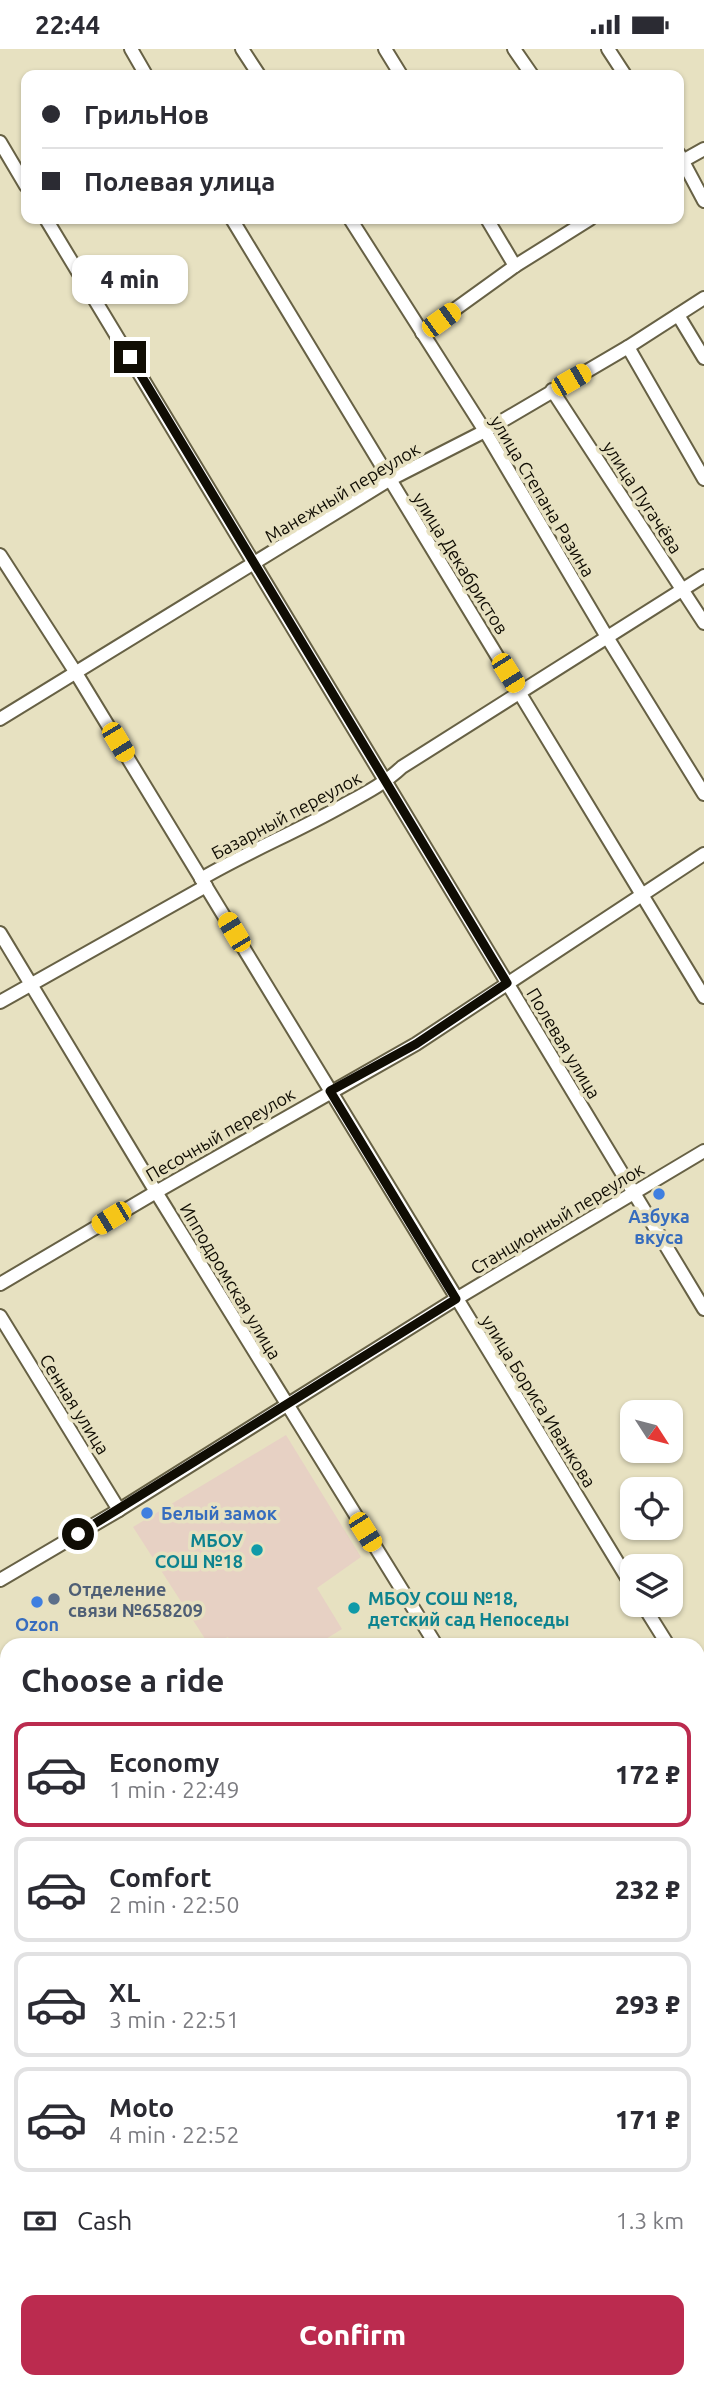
<!DOCTYPE html>
<meta charset="utf-8">
<style>
:root{--surface:#fff;--page:#f7f7f7;--text:#2b2b33;--muted:#7c7c81;--line:#e1e1e2;--accent:#bb2b4f}
body{margin:0;font-family:Ubuntu,sans-serif;background:var(--page);color:var(--text);height:100vh;display:flex;flex-direction:column;font-size:26px;white-space:nowrap}
*{box-sizing:border-box;margin:0}
p{font-size:23px;color:var(--muted)}
.icon{flex:none;width:38px;height:38px;fill:none;stroke:currentColor;stroke-width:2;stroke-linecap:round;stroke-linejoin:round}
.map{position:relative;flex:1;overflow:hidden}
.drawer{position:absolute;left:0px;top:1589px;width:705px;height:751px;display:flex;flex-direction:column;background:var(--surface);border-radius:21px 21px 0 0;box-shadow:0 2px 5px #0004}
.drawer>*{flex:none}
.guide{position:absolute;left:21px;top:21px;width:663px;height:154px;border-radius:14px;box-shadow:0 2px 5px #0004;display:grid;align-content:center;height:154px;padding:0 21px;background:var(--surface)}
.needle{width:46px;rotate:126deg}
.buttons{position:absolute;left:620px;top:1351px;display:grid;gap:14px}
.buttons a{display:grid;place-items:center;width:63px;height:63px;border-radius:14px;background:var(--surface);box-shadow:0 2px 5px #0004;font-size:35px}
.end{position:absolute;width:32px;height:32px;margin:-16px;border:9px solid #100d04;background:#fff;box-shadow:0 0 0 4px #fff}
.from{border-radius:50%}
.bubble{position:absolute;height:49px;border-radius:14px;background:var(--surface);box-shadow:0 2px 5px #0004;font-size:23px;font-weight:800;line-height:49px;text-align:center}
.car{position:absolute;width:21px;height:42px;margin:-21px -10px;border-radius:9px;box-shadow:0 0 5px 2px #0007;background:linear-gradient(#f5c518 24%,#345 0 40%,#f5c518 0 76%,#345 0 86%,#f5c518 0)}
.guide b{display:flex;align-items:center;gap:24px;height:66px;font-size:26px}
.guide b+b{border-top:2px solid var(--line)}
.guide i{width:18px;height:18px;background:var(--text)}
ul{padding:0;list-style:none}
li{display:flex;align-items:center;gap:21px;height:105px;margin:0 14px 10px;padding:0 7px;border:4px solid var(--line);border-radius:14px}
li div{flex:1}
li b{display:block;font-size:26px}
li em{font-style:normal;font-weight:800}
li.selected{border-color:var(--accent)}
li>.icon{width:63px;height:63px;stroke-width:1.5}
h2{padding:0 21px;font-size:32px;line-height:84px}
.pay{display:flex;align-items:center;gap:18px;height:77px;padding:0 21px;font-size:26px}
.pay p{margin-inline-start:auto}
.button{display:flex;gap:14px;margin-top:auto;padding:14px 21px}
.button a{flex:1;height:80px;border-radius:14px;background:var(--accent);color:#fff;font-size:28px;font-weight:800;line-height:80px;text-align:center}
.status{display:flex;justify-content:space-between;align-items:center;height:49px;padding:0 35px;background:var(--surface);direction:ltr}
.status svg{height:19px;fill:currentColor}
.map>svg:first-child{display:block}
</style>
<div class="status"><b>22:44</b><svg viewBox="0 0 49 12"><path d="M0 12V9h3v3zM5 12V6h3v6zM10 12V3h3v9zM15 12V0h3v12zM26 1h20v11H26zM47 4h2v5h-2z"/></svg></div>
<div class="map">
<svg width="704" height="2339" viewBox="0 0 704 2339">
<rect width="100%" height="100%" fill="#e7e1c1"/>
<path fill="#e7d1c4" d="M 286,1386 L 361,1508 L 317,1539 L 342,1580 L 321,1593 L 323,1596 L 233,1596 L 228,1588 L 209,1596 L 133,1478 Z"/>
<g fill="none" stroke-linecap="round" stroke-linejoin="round">
<g stroke="#676145" stroke-width="16">
<g id="minor">
<path d="M 131,0 L 146,26"/>
<path d="M 242,0 L 259,26"/>
<path d="M 385,0 L 401,26"/>
<path d="M 514,0 L 532,26"/>
<path d="M 608,0 L 625,26"/>
<path d="M 0,93 L 26,137"/>
<path d="M 679,105 L 704,152"/>
<path d="M 679,114 L 704,100"/>
<path d="M 46,170 L 704,1260"/>
<path d="M 232,170 L 704,948"/>
<path d="M 350,170 L 485,382 L 607,588 L 704,745"/>
<path d="M 487,170 L 515,217"/>
<path d="M 678,266 L 704,309"/>
<path d="M 422,284 L 515,217 L 590,170"/>
<path d="M 628,298 L 704,430"/>
<path d="M 552,341 L 704,574"/>
<path d="M 0,506 L 76,624 L 632,1537"/>
<path d="M 0,670 L 389,431 L 485,382 L 628,298 L 704,249"/>
<path d="M 201,830 C 247,803 296,783 342,757 C 364,745 384,735 402,718 L 704,527"/>
<path d="M 0,884 L 156,1143 L 436,1596"/>
<path d="M 0,953 L 206,837"/>
<path d="M 0,1235 L 156,1143 L 416,995 L 704,805"/>
<path d="M 0,1267 L 119,1461"/>
<path d="M 0,1531 L 119,1461 L 456,1250 L 704,1102"/>
<path d="M 643,1556 L 668,1596"/>
<path d="M 0,1637 L 7,1649"/>
<path d="M 698,1645 L 704,1654"/>
<path d="M 698,1798 L 704,1795"/>
<path d="M 698,2031 L 704,2041"/>
<path d="M 698,2097 L 704,2093"/>
<path d="M 0,2227 L 7,2223"/>
<path d="M 419,2333 L 423,2339"/>
<path d="M 651,2333 L 655,2339"/>
<path d="M 295,2339 L 305,2333"/>
</g>
</g>
<g stroke="#676145" stroke-width="18">
<g id="major">
<path d="M 0,2026 L 7,2038"/>
<path d="M 187,2333 L 191,2339"/>
</g>
</g>
<use href="#minor" stroke="#fff" stroke-width="12"/>
<use href="#major" stroke="#fff" stroke-width="14"/>
</g>
<g fill="none" stroke-linecap="round" stroke-linejoin="round">
<path stroke="#100d04" stroke-width="9" d="M 78,1485 L 456,1250 L 330,1042 L 416,995 L 507,934 L 130,308"/>
</g>
<g fill="#3f7fe0" stroke="#e7e1c1" stroke-width="2.5">
<circle cx="659" cy="1145" r="7"/>
<circle cx="147" cy="1464" r="7"/>
<circle cx="37" cy="1553" r="7"/>
</g>
<g fill="#0f9aa8" stroke="#e7e1c1" stroke-width="2.5">
<circle cx="257" cy="1501" r="7"/>
<circle cx="354" cy="1559" r="7"/>
</g>
<circle fill="#5c6f8a" stroke="#e7e1c1" stroke-width="2.5" cx="54" cy="1550" r="7"/>
<g text-anchor="middle" dominant-baseline="central" stroke-width="7" stroke-linejoin="round" paint-order="stroke">
<g font-size="18" fill="#100d04" stroke="#e7e1c1">
<text transform="translate(342 443) rotate(-31)">Манежный переулок</text>
<text transform="translate(543 447) rotate(59)">улица Степана Разина</text>
<text transform="translate(643 448) rotate(57)">улица Пугачёва</text>
<text transform="translate(461 514) rotate(58)">улица Декабристов</text>
<text transform="translate(286 766) rotate(-28)">Базарный переулок</text>
<text transform="translate(564 994) rotate(59)">Полевая улица</text>
<text transform="translate(220 1085) rotate(-30)">Песочный переулок</text>
<text transform="translate(557 1169) rotate(-31)">Станционный переулок</text>
<text transform="translate(231 1232) rotate(59)">Ипподромская улица</text>
<text transform="translate(539 1352) rotate(58)">улица Бориса Иванкова</text>
<text transform="translate(75 1355) rotate(58)">Сенная улица</text>
</g>
<g font-size="18" font-weight="bold" fill="#366cbe" stroke="#e7e1c1">
<text x="659" y="1167">Азбука<tspan x="659" dy="21">вкуса</tspan></text>
<text x="161" y="1464" text-anchor="start">Белый замок</text>
<text x="37" y="1575">Ozon</text>
</g>
<g font-size="18" font-weight="bold" fill="#0d838f" stroke="#e7e1c1" text-anchor="end">
<text x="243" y="1491">МБОУ<tspan x="243" dy="21">СОШ №18</tspan></text>
<text x="368" y="1549" text-anchor="start">МБОУ СОШ №18,<tspan x="368" dy="21">детский сад Непоседы</tspan></text>
</g>
<g font-size="18" font-weight="bold" fill="#4e5e75" stroke="#e7e1c1" text-anchor="start">
<text x="68" y="1540">Отделение<tspan x="68" dy="21">связи №658209</tspan></text>
</g>
</g>
</svg>
<div class="buttons">
<a><svg class="needle" viewBox="-14 -14 28 28"><path d="M0-13l5 13h-10z" fill="#e53935"/><path d="M0 13l5-13h-10z" fill="#7c7c81"/></svg></a>
<a><svg class="icon" aria-label="locate" viewBox="0 0 24 24"><circle cx="12" cy="12" r="6"/><path d="M12 2v4M12 18v4M2 12h4M18 12h4"/></svg></a>
<a><svg class="icon" aria-label="layers" viewBox="0 0 24 24"><path d="M12 4l9 5-9 5-9-5zM3 14l9 5 9-5"/></svg></a>
</div>
<i class="end from" style="left:78px;top:1485px"></i>
<i class="end" style="left:130px;top:308px"></i>
<div class="bubble" style="left:72px;top:206px;width:116px">4 min</div>
<i class="car" style="left:441px;top:271px;rotate:54deg"></i>
<i class="car" style="left:571px;top:331px;rotate:60deg"></i>
<i class="car" style="left:508px;top:624px;rotate:148deg"></i>
<i class="car" style="left:118px;top:693px;rotate:149deg"></i>
<i class="car" style="left:234px;top:883px;rotate:329deg"></i>
<i class="car" style="left:111px;top:1169px;rotate:239deg"></i>
<i class="car" style="left:365px;top:1483px;rotate:148deg"></i>
<div class="guide">
<b><i class="from"></i>ГрильНов</b>
<b><i></i>Полевая улица</b>
</div>
<section class="drawer">
<h2>Choose a ride</h2>
<ul>
<li class="selected"><svg class="icon" aria-label="car" viewBox="0 0 24 24"><path d="M5 17H2v-5l4-1 3-4h7l3 4 3 1v5h-3M9 17h6M6 11h13"/><circle cx="7" cy="17" r="2"/><circle cx="17" cy="17" r="2"/></svg><div><b>Economy</b><p>1 min · 22:49</p></div><em>172 ₽</em></li>
<li><svg class="icon" aria-label="car" viewBox="0 0 24 24"><path d="M5 17H2v-5l4-1 3-4h7l3 4 3 1v5h-3M9 17h6M6 11h13"/><circle cx="7" cy="17" r="2"/><circle cx="17" cy="17" r="2"/></svg><div><b>Comfort</b><p>2 min · 22:50</p></div><em>232 ₽</em></li>
<li><svg class="icon" aria-label="car" viewBox="0 0 24 24"><path d="M5 17H2v-5l4-1 3-4h7l3 4 3 1v5h-3M9 17h6M6 11h13"/><circle cx="7" cy="17" r="2"/><circle cx="17" cy="17" r="2"/></svg><div><b>XL</b><p>3 min · 22:51</p></div><em>293 ₽</em></li>
<li><svg class="icon" aria-label="car" viewBox="0 0 24 24"><path d="M5 17H2v-5l4-1 3-4h7l3 4 3 1v5h-3M9 17h6M6 11h13"/><circle cx="7" cy="17" r="2"/><circle cx="17" cy="17" r="2"/></svg><div><b>Moto</b><p>4 min · 22:52</p></div><em>171 ₽</em></li>
</ul>
<div class="pay"><svg class="icon" aria-label="cash" viewBox="0 0 24 24"><path d="M3 7h18v10H3z"/><circle cx="12" cy="12" r="2"/></svg>Cash<p>1.3 km</p></div>
<div class="button"><a>Confirm</a></div>
</section>
</div>
